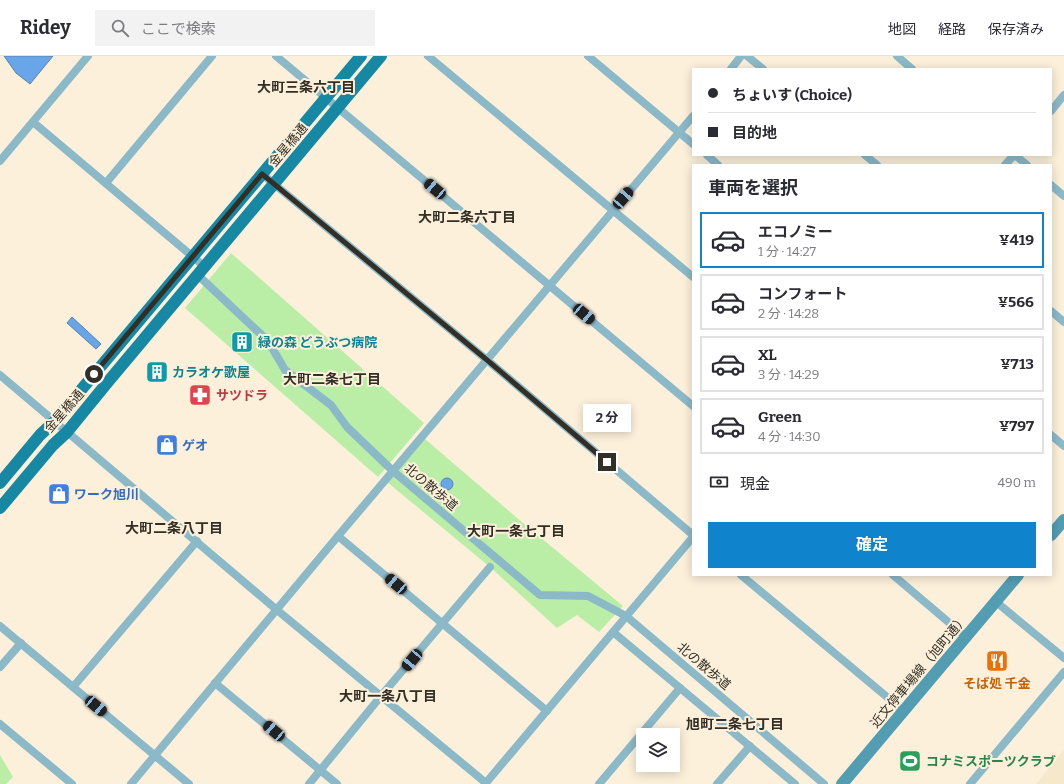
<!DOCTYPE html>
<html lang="ja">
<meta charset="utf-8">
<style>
:root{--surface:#fff;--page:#f2f2f3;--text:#2b2b33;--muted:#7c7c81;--line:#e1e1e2;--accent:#0f83cc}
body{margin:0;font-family:Bitter,"Noto Sans JP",serif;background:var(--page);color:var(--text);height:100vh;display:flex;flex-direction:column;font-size:15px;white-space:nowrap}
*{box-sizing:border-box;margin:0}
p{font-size:13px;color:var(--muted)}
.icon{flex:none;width:22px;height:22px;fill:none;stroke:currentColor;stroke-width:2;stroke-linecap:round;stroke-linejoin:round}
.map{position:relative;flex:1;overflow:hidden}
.drawer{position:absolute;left:692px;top:108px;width:360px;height:412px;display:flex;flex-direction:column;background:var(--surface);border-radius:0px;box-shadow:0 2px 10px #0003}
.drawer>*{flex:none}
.banner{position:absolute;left:692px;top:12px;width:360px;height:88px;border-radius:0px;box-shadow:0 2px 10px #0003;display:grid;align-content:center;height:88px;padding:0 16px;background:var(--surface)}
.tools{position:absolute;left:636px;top:672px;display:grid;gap:8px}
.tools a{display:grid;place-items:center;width:44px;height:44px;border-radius:0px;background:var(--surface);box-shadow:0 2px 10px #0003;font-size:20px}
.end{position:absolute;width:18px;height:18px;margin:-9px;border:5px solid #332f26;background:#fff;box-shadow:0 0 0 2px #fff}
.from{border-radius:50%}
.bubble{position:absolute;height:28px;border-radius:0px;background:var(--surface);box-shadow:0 2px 10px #0003;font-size:13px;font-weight:700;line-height:28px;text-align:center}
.car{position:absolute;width:12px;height:24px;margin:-12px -6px;border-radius:5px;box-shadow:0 0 3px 1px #0007;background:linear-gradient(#222 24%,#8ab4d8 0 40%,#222 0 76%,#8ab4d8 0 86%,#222 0)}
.banner b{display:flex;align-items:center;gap:14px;height:38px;font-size:15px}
.banner b+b{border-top:1px solid var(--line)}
.banner i{width:10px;height:10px;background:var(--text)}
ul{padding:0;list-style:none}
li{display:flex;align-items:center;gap:12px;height:56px;margin:0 8px 6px;padding:0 8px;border:2px solid var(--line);border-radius:0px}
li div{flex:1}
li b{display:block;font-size:15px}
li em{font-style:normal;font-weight:700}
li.selected{border-color:var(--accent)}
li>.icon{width:36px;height:36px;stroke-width:1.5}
h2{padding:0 16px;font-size:18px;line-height:48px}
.pay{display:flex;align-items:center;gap:10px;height:44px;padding:0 16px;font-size:15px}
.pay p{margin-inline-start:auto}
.cta{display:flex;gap:8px;margin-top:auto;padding:8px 16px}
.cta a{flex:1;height:46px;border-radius:0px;background:var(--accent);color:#fff;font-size:16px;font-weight:700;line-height:46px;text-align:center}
header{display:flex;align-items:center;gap:24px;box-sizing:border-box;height:56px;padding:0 20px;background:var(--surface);border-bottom:1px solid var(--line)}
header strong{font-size:19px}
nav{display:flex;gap:22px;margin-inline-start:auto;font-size:14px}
.search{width:280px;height:36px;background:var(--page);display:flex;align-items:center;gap:10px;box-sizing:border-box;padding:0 14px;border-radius:0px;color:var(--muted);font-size:15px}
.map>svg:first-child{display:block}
</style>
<header>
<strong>Ridey</strong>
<div class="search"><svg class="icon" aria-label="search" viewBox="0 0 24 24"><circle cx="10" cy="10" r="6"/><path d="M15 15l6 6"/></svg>ここで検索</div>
<nav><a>地図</a><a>経路</a><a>保存済み</a></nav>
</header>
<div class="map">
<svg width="1064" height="728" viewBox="0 0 1064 728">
<rect width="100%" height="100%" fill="#fcf0da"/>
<path fill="#f6e8ca" d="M 1064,694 L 1064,728 L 1036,728 Z"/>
<g fill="#baeda5">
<path d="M 231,197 L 424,367 L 378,421 L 185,252 Z"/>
<path d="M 425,383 L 523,467 L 623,550 L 599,576 L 577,559 L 557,572 L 490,511 L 387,426 Z"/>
<path d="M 0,699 L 13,721 L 6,728 L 0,728 Z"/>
</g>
<g fill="#69a5e9" stroke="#5982ae">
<path d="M 4,0 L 53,0 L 30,28 L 16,17 Z"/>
<path d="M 72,261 L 101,288 L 96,293 L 67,267 Z"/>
<circle cx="447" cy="428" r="6"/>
</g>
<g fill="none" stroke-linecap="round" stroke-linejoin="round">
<g stroke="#8bb9c8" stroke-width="8">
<path d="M 276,0 L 693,350"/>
<path d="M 428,0 L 693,221"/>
<path d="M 588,0 L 693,88"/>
<path d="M 747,0 L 763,13"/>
<path d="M 897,0 L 912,13"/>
<path d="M 731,13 L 741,0"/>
<path d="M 1051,55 L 1064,39"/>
<path d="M 33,66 L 205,211"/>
<path d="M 707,99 L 718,109"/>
<path d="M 865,99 L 877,109"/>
<path d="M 1015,99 L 1027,109"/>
<path d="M 0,105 L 88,0"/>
<path d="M 1005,109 L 1014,99"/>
<path d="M 262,118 L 487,304 L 693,479"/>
<path d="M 106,127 L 212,0"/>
<path d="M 1051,129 L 1064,140"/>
<path d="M 202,223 L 268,285 L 285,314 L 331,349 L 347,371 L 393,415 L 540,539 L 588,540 L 626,560 L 824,728"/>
<path d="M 1051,255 L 1064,266"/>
<path d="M 0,319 L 277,554 L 486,727"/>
<path d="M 1051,379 L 1064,390"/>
<path d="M 338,480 L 547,655"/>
<path d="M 741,519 L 893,646 L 903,656"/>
<path d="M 893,519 L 966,581"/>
<path d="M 995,545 L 1064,602"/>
<path d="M 0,570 L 189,728"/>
<path d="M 613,576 L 795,728"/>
<path d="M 0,611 L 21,587"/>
<path d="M 215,627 L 337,728"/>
<path d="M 73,631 L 197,485"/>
<path d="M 0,668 L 72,728"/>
<path d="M 131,728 L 338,480 L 693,60"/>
<path d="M 309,728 L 381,640 L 490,511"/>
<path d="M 485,728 L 693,481"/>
<path d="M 599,728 L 680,632"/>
<path d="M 717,728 L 750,690"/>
<path d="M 970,728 L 1064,616"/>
</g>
<g stroke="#539db3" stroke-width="12">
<path d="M 1051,479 L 1064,464"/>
<path d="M 842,728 L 1018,519"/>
</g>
<g stroke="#1688a3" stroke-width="12">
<path d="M 0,427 L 40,379 L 55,365 L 361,0"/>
<path d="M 0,452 L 53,389 L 67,376 L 107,327 L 381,0"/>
</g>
</g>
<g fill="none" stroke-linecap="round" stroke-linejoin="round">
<path stroke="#332f26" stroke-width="5" d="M 94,318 L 262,118 L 487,304 L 607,406"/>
</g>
<defs>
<g id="building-square" transform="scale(1.15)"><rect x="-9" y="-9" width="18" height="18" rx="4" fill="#0f9aa8" stroke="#fcf0da"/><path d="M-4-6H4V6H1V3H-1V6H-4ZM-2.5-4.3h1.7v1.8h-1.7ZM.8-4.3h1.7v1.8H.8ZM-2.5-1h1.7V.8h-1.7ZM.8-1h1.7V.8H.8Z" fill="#fff"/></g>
<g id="pharmacy-square" transform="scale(1.15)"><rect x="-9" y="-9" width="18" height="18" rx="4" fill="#e0444e" stroke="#fcf0da"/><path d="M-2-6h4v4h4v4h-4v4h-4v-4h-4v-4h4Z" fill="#fff"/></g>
<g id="shop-square" transform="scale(1.15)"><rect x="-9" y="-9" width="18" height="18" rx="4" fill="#3f7fe0" stroke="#fcf0da"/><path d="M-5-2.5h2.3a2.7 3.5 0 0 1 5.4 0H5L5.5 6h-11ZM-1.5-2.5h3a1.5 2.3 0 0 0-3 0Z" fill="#fff"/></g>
<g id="restaurant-square" transform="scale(1.15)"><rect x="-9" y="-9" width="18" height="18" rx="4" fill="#e8710a" stroke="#fcf0da"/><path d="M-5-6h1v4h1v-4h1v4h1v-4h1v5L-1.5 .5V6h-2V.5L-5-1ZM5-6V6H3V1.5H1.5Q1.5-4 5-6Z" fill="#fff"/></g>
<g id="stadium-square" transform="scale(1.15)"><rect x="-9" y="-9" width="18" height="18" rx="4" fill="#2e9e5b" stroke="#fcf0da"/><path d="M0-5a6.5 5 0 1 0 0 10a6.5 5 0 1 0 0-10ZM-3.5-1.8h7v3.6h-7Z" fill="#fff"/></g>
</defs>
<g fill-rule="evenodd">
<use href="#building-square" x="242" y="286"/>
<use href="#building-square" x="157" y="316"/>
<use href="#pharmacy-square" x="200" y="339"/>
<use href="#shop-square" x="167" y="389"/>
<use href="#shop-square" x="59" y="438"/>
<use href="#restaurant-square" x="997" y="605"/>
<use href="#stadium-square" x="910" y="705"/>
</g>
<g text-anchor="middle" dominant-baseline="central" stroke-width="4" stroke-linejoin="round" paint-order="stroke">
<g font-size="13" fill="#332f26" stroke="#fcf0da">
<text transform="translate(288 89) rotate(-50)">金星橋通</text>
<text transform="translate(64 355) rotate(-49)">金星橋通</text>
<text transform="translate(431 431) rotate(40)">北の散歩道</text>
<text transform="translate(704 610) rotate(40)">北の散歩道</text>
<text transform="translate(919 615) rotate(-50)">近文停車場線（旭町通）</text>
</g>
<g font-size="13" font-weight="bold" fill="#0d838f" stroke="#fcf0da" text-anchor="start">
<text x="258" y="286">緑の森 どうぶつ病院</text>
<text x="172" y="316">カラオケ歌屋</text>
</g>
<g font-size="13" font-weight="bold" fill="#be3a42" stroke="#fcf0da" text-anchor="start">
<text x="216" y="339">サツドラ</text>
</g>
<g font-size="13" font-weight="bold" fill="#366cbe" stroke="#fcf0da" text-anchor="start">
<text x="182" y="389">ゲオ</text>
<text x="74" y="438">ワーク旭川</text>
</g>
<g font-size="13" font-weight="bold" fill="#c56008" stroke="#fcf0da">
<text x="997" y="627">そば処 千金</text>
</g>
<g font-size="13" font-weight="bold" fill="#27864d" stroke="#fcf0da" text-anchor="start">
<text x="926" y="705">コナミスポーツクラブ</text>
</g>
<g font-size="14" font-weight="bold" fill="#332f26" stroke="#fcf0da">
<text x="306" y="31">大町三条六丁目</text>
<text x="467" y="161">大町二条六丁目</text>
<text x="332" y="323">大町二条七丁目</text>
<text x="174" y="472">大町二条八丁目</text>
<text x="516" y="475">大町一条七丁目</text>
<text x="388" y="640">大町一条八丁目</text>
<text x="735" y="668">旭町二条七丁目</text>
</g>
</g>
</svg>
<div class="tools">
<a><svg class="icon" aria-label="layers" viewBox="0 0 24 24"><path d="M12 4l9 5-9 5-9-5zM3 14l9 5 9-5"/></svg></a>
</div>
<i class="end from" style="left:94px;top:318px"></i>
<i class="end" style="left:607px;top:406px"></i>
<div class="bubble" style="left:583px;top:348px;width:48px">2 分</div>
<i class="car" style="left:435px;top:133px;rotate:310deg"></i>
<i class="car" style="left:623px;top:142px;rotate:41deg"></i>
<i class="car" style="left:584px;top:258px;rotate:130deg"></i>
<i class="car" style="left:396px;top:528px;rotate:310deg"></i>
<i class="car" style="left:412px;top:604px;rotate:220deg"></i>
<i class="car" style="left:96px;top:650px;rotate:130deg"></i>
<i class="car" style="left:274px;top:675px;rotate:310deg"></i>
<div class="banner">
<b><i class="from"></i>ちょいす (Choice)</b>
<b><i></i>目的地</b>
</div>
<section class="drawer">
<h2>車両を選択</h2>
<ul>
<li class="selected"><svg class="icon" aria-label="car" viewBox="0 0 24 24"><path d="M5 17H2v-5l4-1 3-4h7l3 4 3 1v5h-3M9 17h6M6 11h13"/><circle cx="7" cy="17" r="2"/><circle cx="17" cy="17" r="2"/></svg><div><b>エコノミー</b><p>1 分 · 14:27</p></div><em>¥419</em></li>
<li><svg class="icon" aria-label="car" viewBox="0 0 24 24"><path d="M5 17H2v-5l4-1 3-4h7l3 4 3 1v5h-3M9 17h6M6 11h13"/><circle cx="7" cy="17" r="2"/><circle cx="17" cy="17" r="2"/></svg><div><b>コンフォート</b><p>2 分 · 14:28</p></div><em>¥566</em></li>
<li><svg class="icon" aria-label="car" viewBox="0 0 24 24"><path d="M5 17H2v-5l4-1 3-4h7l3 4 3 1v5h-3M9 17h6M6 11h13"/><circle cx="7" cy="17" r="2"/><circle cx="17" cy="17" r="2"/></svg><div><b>XL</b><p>3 分 · 14:29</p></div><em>¥713</em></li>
<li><svg class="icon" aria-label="car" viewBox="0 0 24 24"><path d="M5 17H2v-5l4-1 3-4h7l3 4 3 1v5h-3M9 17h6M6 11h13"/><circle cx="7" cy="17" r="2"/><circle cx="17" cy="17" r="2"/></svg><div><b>Green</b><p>4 分 · 14:30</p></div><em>¥797</em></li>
</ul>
<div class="pay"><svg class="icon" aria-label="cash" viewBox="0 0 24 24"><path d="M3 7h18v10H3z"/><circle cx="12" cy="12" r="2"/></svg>現金<p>490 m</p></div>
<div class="cta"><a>確定</a></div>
</section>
</div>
